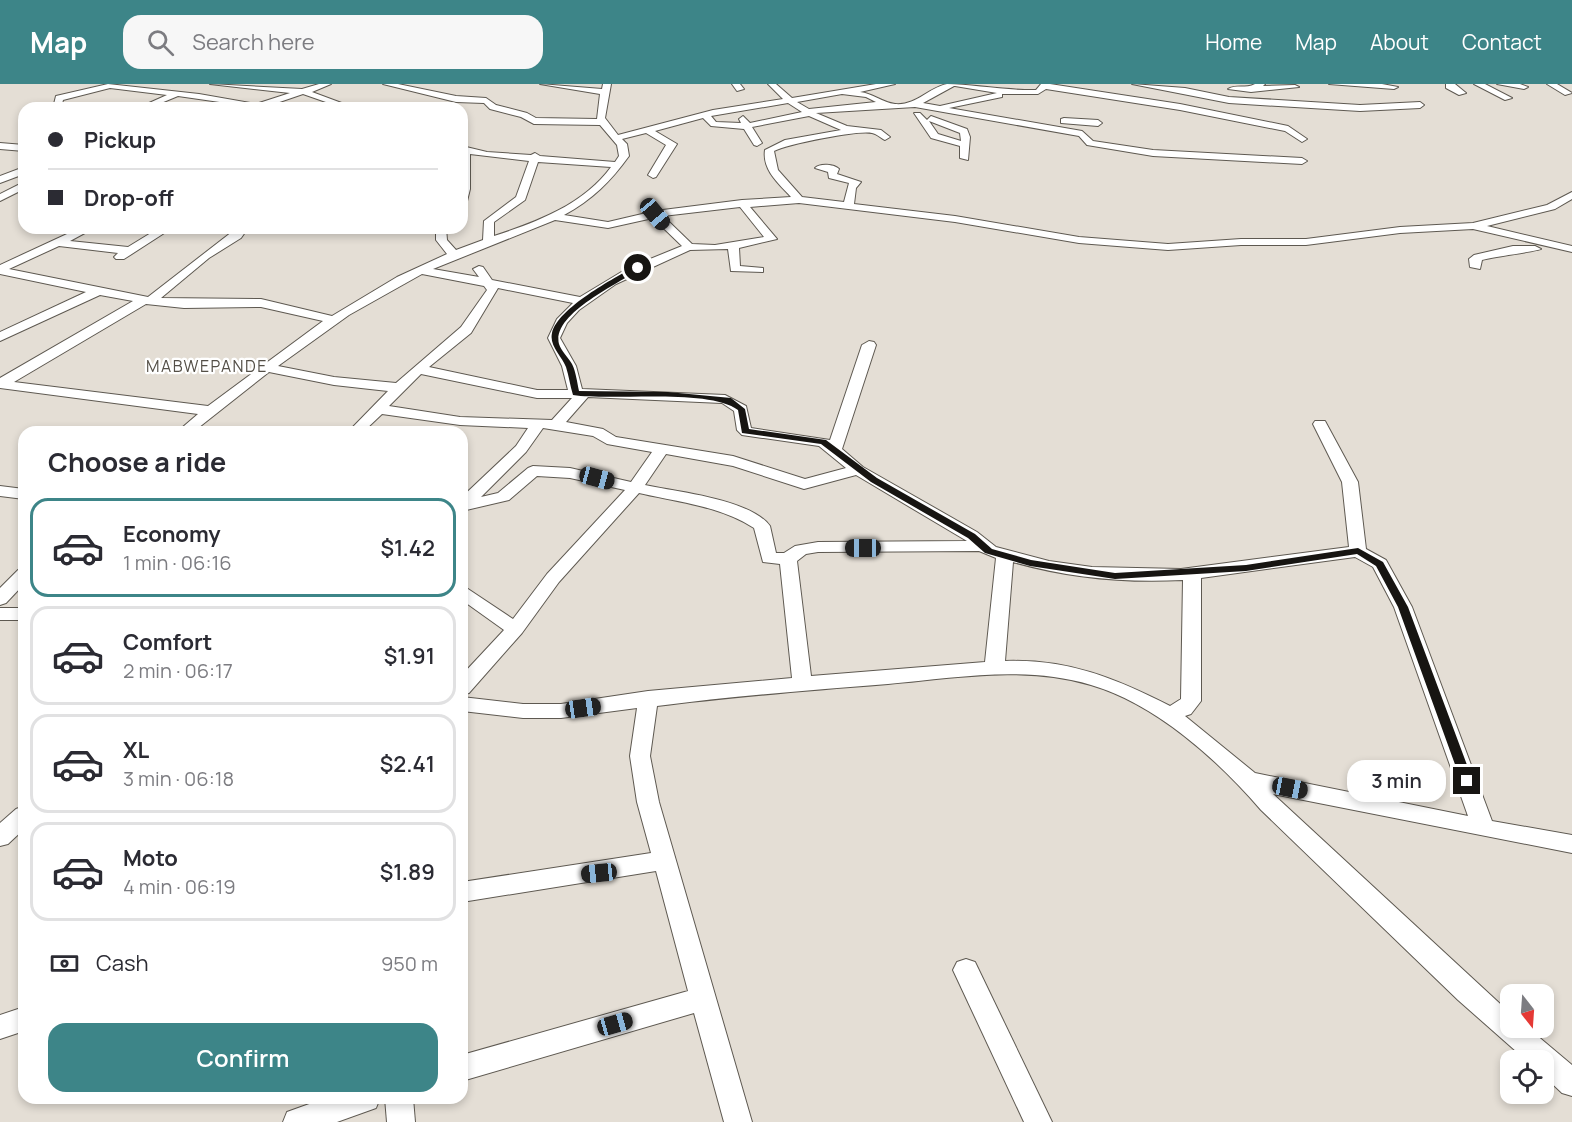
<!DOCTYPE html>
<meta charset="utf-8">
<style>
:root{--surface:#fff;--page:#f7f7f7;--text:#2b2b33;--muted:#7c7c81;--line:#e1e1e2;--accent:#3d8588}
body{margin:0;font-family:Manrope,sans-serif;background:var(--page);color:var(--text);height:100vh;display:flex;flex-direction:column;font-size:22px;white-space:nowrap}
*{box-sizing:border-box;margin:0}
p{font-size:20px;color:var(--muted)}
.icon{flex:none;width:33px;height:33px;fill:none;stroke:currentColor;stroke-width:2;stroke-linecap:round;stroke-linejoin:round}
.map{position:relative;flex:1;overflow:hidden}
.details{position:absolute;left:18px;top:342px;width:450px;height:678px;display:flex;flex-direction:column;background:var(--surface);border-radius:18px;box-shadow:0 3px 9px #0003}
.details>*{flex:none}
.banner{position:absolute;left:18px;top:18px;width:450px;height:132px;border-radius:18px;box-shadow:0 3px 9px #0003;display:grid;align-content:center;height:132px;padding:0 30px;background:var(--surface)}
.needle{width:39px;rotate:163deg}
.fabs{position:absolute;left:1500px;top:900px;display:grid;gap:12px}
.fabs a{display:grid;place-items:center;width:54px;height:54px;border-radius:12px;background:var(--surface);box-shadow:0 3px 9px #0003;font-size:30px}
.end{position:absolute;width:27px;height:27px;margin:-14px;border:8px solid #171512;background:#fff;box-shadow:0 0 0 3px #fff}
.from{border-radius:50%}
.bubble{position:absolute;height:42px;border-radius:18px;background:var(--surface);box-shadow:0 3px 9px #0003;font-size:20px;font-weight:600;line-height:42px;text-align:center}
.car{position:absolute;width:18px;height:36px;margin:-18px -9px;border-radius:8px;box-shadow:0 0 4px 2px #0007;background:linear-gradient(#222 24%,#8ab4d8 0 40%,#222 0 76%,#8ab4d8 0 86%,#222 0)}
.banner b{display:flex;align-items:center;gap:21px;height:57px;font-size:22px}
.banner b+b{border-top:2px solid var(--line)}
.banner i{width:15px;height:15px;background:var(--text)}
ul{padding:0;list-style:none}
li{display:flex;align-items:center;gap:18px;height:99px;margin:0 12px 9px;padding:0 18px;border:3px solid var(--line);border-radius:18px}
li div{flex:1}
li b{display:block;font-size:22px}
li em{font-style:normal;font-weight:600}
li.active{border-color:var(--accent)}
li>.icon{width:54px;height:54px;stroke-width:1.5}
h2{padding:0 30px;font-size:27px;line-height:72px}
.pay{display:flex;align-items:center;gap:15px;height:66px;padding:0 30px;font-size:22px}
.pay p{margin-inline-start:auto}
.primary-button{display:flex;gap:12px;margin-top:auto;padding:12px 30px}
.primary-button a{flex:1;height:69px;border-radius:18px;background:var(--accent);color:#fff;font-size:24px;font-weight:600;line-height:69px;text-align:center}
header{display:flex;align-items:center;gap:36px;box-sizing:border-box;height:84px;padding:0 30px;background:var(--accent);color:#fff}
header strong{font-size:28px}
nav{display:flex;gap:33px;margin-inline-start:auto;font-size:21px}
.search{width:420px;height:54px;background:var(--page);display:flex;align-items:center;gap:15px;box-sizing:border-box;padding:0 21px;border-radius:18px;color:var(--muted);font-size:22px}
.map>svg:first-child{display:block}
</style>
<header>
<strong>Map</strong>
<div class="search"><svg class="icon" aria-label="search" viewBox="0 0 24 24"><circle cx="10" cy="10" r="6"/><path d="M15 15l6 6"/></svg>Search here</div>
<nav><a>Home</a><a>Map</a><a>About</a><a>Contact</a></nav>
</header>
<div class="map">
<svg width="1572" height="1038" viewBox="0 0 1572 1038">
<rect width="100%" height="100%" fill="#e4ded5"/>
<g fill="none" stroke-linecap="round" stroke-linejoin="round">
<g stroke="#5e5951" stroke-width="2">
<g id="minor">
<path d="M 108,0 L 199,10 L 256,20 L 290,9 L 210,0 L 302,5 L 319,0 L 331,0 L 312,8 L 355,24 L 343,24 L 303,10 L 262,24 L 178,12 L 149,24 L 138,24 L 167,11 L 110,4 L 63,16 L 61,24 L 53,24 L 56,12 Z"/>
<path d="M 383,0 L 398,0 L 456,12 L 486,14 L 496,21 L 527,29 L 536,34 L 597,35 L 600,10 L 540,0 L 602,5 L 603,0 L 611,0 L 605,34 L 618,51 L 713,26 L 783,15 L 768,0 L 776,0 L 792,14 L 876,0 L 895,0 L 860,8 C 872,9 883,19 895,20 C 916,22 928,4 947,0 C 971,0 1008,7 1036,6 L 1041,0 L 1050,0 L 1180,20 L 1288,42 L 1307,55 L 1302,58 L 1285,47 L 1180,26 L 1046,5 L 1038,10 L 1002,10 L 1002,13 L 949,24 L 1082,47 L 1093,57 L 1153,66 L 1302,74 L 1307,77 L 1302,80 L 1153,72 L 1087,61 L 1079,52 L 915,23 L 816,29 L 847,42 L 881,46 L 890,53 L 885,56 C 881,54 877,50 872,49 C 857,46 789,60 774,67 L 778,86 L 802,113 L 844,118 L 849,99 L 829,94 L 828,88 L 815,84 C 820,79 834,80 839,85 L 837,90 L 861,98 L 856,104 L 854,120 L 955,132 L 1079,153 L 1168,160 L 1241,155 L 1306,155 L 1400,143 L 1473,139 L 1547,121 L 1572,108 L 1572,115 L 1555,125 L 1487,142 L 1572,162 L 1572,168 L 1473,145 L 1400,149 L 1306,161 L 1241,161 L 1168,166 L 1079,159 L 955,138 L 799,119 L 750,123 L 777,155 L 739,164 L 740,182 L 763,184 L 763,188 L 731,187 L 728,165 L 690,166 L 616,200 L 579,226 L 567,239 L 560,254 L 576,282 L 582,305 L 725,311 L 746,322 L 751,344 L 830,356 L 862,261 L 869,257 L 874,258 L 876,261 L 842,365 L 863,383 L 977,448 L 996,463 L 1049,477 L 1092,483 L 1181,485 L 1349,463 L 1342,398 L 1313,340 L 1315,337 L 1325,337 L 1358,398 L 1366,465 L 1386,476 L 1412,523 L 1492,737 L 1572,751 L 1572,769 L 1273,710 L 1510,929 L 1510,944 L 1528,944 L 1572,981 L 1572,1012 L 1562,1009 L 1544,992 L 1544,976 L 1526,976 L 1458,916 L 1261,726 C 1218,676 1156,620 1091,601 C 1025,581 955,594 888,600 C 811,606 734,612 657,622 L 650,672 L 659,718 L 752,1038 L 724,1038 L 694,929 L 462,997 L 462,971 L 688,907 L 656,787 L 462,818 L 462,798 L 651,769 L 637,718 L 630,672 L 637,624 L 561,634 L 523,634 L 462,627 L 462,613 L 523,620 L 561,620 L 648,607 L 792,594 L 780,480 L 763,478 L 754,444 C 720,422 678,418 639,409 L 559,498 L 522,549 L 469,609 L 462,611 L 462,591 L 504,546 L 462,516 L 462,501 L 513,535 L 547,490 L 625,406 L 570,394 L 537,392 L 509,416 L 462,427 L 462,413 L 516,362 L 528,344 L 460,341 L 382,330 L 363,348 L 348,348 L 388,307 L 334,301 L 269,288 L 193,348 L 177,348 L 198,330 L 0,304 L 0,294 L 133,217 L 100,211 L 0,257 L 0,248 L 86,208 L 0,190 L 0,181 L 80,144 L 94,144 L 70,157 L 128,163 L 159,144 L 172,144 L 124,175 L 116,175 L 114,173 L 118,169 L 59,162 L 9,185 L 148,213 L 237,144 L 248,144 L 241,154 L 209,174 L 161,214 L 261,215 L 332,232 L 397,193 L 447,170 L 436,156 L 436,144 L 446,144 L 447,156 L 456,166 L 483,156 L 484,137 L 516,113 L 529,77 L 470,70 L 470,105 L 467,117 L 462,120 L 462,62 L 487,68 L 531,71 L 535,69 L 540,72 L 615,78 L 619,72 L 617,61 L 600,41 L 534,40 L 521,33 L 490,25 L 484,19 L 456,18 ZM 954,2 L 955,2 L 997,9 L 940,22 L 923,19 ZM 842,10 L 866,13 L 876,18 L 809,25 L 797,18 ZM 788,19 L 802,28 L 750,39 L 743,32 L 739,35 L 741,39 L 716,38 L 711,32 ZM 809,32 L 841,46 L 785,56 L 765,66 C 762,86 779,100 791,113 L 742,116 L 655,127 L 608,138 L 564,131 C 592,116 611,97 629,72 L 627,60 L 622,55 L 646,49 L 666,61 L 648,91 L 653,94 L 656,93 L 677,60 L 655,47 L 703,34 L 711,42 L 744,45 L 754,61 L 757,62 L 762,59 L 752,43 ZM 538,78 L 611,83 C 583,121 537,138 494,152 L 494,138 L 525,116 ZM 740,123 L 764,153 L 715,161 L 692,160 L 663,132 ZM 653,134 L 682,162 L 628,184 L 580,213 L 492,196 L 483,183 L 479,182 L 473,185 L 479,193 L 433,185 L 555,136 L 608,144 ZM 422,190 L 484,202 L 487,206 L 461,243 L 396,299 L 334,293 L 278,282 L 349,231 ZM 498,204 L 573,219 L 557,235 L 548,254 L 562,282 L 568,306 L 537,306 L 429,283 L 471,249 ZM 146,220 L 184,224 L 261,223 L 323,237 L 208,322 L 14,298 ZM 421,290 L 537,314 L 572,314 L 552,336 L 460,333 L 389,322 ZM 588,313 L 722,319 L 734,327 L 737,346 L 742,351 L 819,362 L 846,384 L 805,395 L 733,372 L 616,353 L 603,345 L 566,338 ZM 543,344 L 593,352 L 607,360 L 652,368 L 631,398 L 570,384 L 533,382 L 528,384 L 498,409 L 481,413 L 526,368 ZM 666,370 L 733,382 L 804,405 L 856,391 L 967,457 L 818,458 L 795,462 L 784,469 L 776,469 L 770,442 C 750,415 677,408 645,401 ZM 979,467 L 996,474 L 985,578 L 811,592 L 797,477 L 806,470 L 818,468 ZM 1355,473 L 1373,483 L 1394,523 L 1468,732 L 1255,689 L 1185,632 L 1191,630 L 1201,617 L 1201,494 ZM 1013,478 C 1069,494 1125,499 1183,496 L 1181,615 L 1170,622 C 1115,594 1068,575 1005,577 Z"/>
<path d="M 732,0 L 740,0 L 744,5 L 737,7 Z"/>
<path d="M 1132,0 L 1185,4 L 1229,13 L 1360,21 L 1420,18 L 1424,21 L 1420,24 L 1360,27 L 1229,19 Z"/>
<path d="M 1255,0 L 1265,0 L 1263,2 L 1295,1 L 1299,3 L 1251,8 L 1228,5 C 1236,0 1246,5 1255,0 Z"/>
<path d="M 1329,0 L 1382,0 L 1398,3 L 1394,5 Z"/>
<path d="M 1446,0 L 1455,0 L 1466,9 L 1459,11 L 1446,4 Z"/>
<path d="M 1474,0 L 1485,0 L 1512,14 L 1505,16 Z"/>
<path d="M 1497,0 L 1520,0 L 1528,3 L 1524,5 Z"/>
<path d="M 1547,0 L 1557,0 L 1572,9 L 1565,11 Z"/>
<path d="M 914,29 L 920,29 L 927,36 L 931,32 L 967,45 L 970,53 L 968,76 L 960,74 L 960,62 L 931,54 ZM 929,37 L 960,49 L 961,57 L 938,50 Z"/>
<path d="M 1064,34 L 1098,36 L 1102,39 L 1098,42 L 1061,39 L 1061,35 Z"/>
<path d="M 0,59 L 24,61 L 24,67 L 0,65 Z"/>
<path d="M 24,83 L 24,90 L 0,99 L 0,92 Z"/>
<path d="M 24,98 L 24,105 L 0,117 L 0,110 Z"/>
<path d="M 1513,162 L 1535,162 L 1541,165 C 1538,167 1492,173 1482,176 L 1480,185 L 1470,183 L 1469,175 L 1474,171 Z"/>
<path d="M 0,402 L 24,405 L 24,415 L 0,412 Z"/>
<path d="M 24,484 L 24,500 L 6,519 L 0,521 L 0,504 L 18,486 Z"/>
<rect x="0" y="524" width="24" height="12"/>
<path d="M 24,722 L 24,745 L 8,760 L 0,762 L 0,739 L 16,725 Z"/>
<path d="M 966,875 L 975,878 L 1052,1038 L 1024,1038 L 953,886 L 957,878 Z"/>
<path d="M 24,923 L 24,947 L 0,955 L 0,931 Z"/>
<path d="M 326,1014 L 380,1014 L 376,1024 L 337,1038 L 283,1038 L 287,1028 Z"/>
<path d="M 385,1014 L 413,1014 L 415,1038 L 387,1038 Z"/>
</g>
</g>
<use href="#minor" fill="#fff" fill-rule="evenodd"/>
</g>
<path fill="#171512" d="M 636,182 L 641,184 C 623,198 551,229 559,260 C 561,267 568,273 572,280 C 576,288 577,298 579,307 L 668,308 L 731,314 L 745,325 L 749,345 L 826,356 L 877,394 L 975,450 L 992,465 L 1031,476 L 1115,489 L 1246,481 L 1358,464 L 1383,478 L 1408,523 L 1473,697 L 1471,700 L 1467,702 L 1461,697 L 1398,523 L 1376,482 L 1357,470 L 1246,487 L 1115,495 L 1030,482 L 985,469 L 968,454 L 871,398 L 821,360 L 742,349 L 738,326 C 709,304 612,317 573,311 C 570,302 569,292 566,283 C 562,272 549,262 552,249 C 558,224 614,194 636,182 Z"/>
<g text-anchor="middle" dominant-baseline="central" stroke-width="4.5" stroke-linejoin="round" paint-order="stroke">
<g font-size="16" letter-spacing="1.5" fill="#544f47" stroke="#fff">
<text x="207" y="282">MABWEPANDE</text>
</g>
</g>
</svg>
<div class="fabs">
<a><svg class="needle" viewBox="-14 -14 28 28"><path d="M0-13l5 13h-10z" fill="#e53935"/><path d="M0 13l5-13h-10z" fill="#7c7c81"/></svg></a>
<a><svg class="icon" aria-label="locate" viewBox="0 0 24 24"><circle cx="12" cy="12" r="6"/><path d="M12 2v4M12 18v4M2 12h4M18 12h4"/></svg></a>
</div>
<i class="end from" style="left:638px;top:184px"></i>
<i class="end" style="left:1467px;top:697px"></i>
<div class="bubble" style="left:1347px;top:676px;width:99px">3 min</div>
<i class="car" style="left:655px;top:130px;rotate:140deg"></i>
<i class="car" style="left:597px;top:394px;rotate:105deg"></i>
<i class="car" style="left:863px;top:464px;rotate:270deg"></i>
<i class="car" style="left:583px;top:624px;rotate:82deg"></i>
<i class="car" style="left:1290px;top:704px;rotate:101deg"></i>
<i class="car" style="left:599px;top:789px;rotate:264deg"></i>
<i class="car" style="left:615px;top:940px;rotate:74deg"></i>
<div class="banner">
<b><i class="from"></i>Pickup</b>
<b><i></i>Drop-off</b>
</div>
<section class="details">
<h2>Choose a ride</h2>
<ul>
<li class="active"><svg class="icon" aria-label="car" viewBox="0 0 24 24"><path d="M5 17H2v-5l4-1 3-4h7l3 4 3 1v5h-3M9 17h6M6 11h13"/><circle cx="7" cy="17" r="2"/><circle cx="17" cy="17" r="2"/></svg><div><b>Economy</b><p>1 min · 06:16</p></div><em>$1.42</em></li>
<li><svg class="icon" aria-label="car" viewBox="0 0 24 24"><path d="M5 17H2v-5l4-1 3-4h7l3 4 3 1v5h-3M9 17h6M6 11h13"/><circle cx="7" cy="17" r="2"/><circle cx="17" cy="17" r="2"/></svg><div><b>Comfort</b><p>2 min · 06:17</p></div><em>$1.91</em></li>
<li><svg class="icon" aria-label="car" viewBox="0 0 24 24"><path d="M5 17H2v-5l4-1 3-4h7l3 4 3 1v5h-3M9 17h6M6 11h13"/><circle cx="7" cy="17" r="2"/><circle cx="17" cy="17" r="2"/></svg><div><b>XL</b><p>3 min · 06:18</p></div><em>$2.41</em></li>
<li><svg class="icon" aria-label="car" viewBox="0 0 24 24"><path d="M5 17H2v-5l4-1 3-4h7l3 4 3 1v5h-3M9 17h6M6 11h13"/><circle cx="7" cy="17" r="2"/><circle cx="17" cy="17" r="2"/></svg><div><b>Moto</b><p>4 min · 06:19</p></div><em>$1.89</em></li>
</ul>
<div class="pay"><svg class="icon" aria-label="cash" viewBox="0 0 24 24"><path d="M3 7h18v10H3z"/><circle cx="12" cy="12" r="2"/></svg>Cash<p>950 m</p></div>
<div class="primary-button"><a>Confirm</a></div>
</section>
</div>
